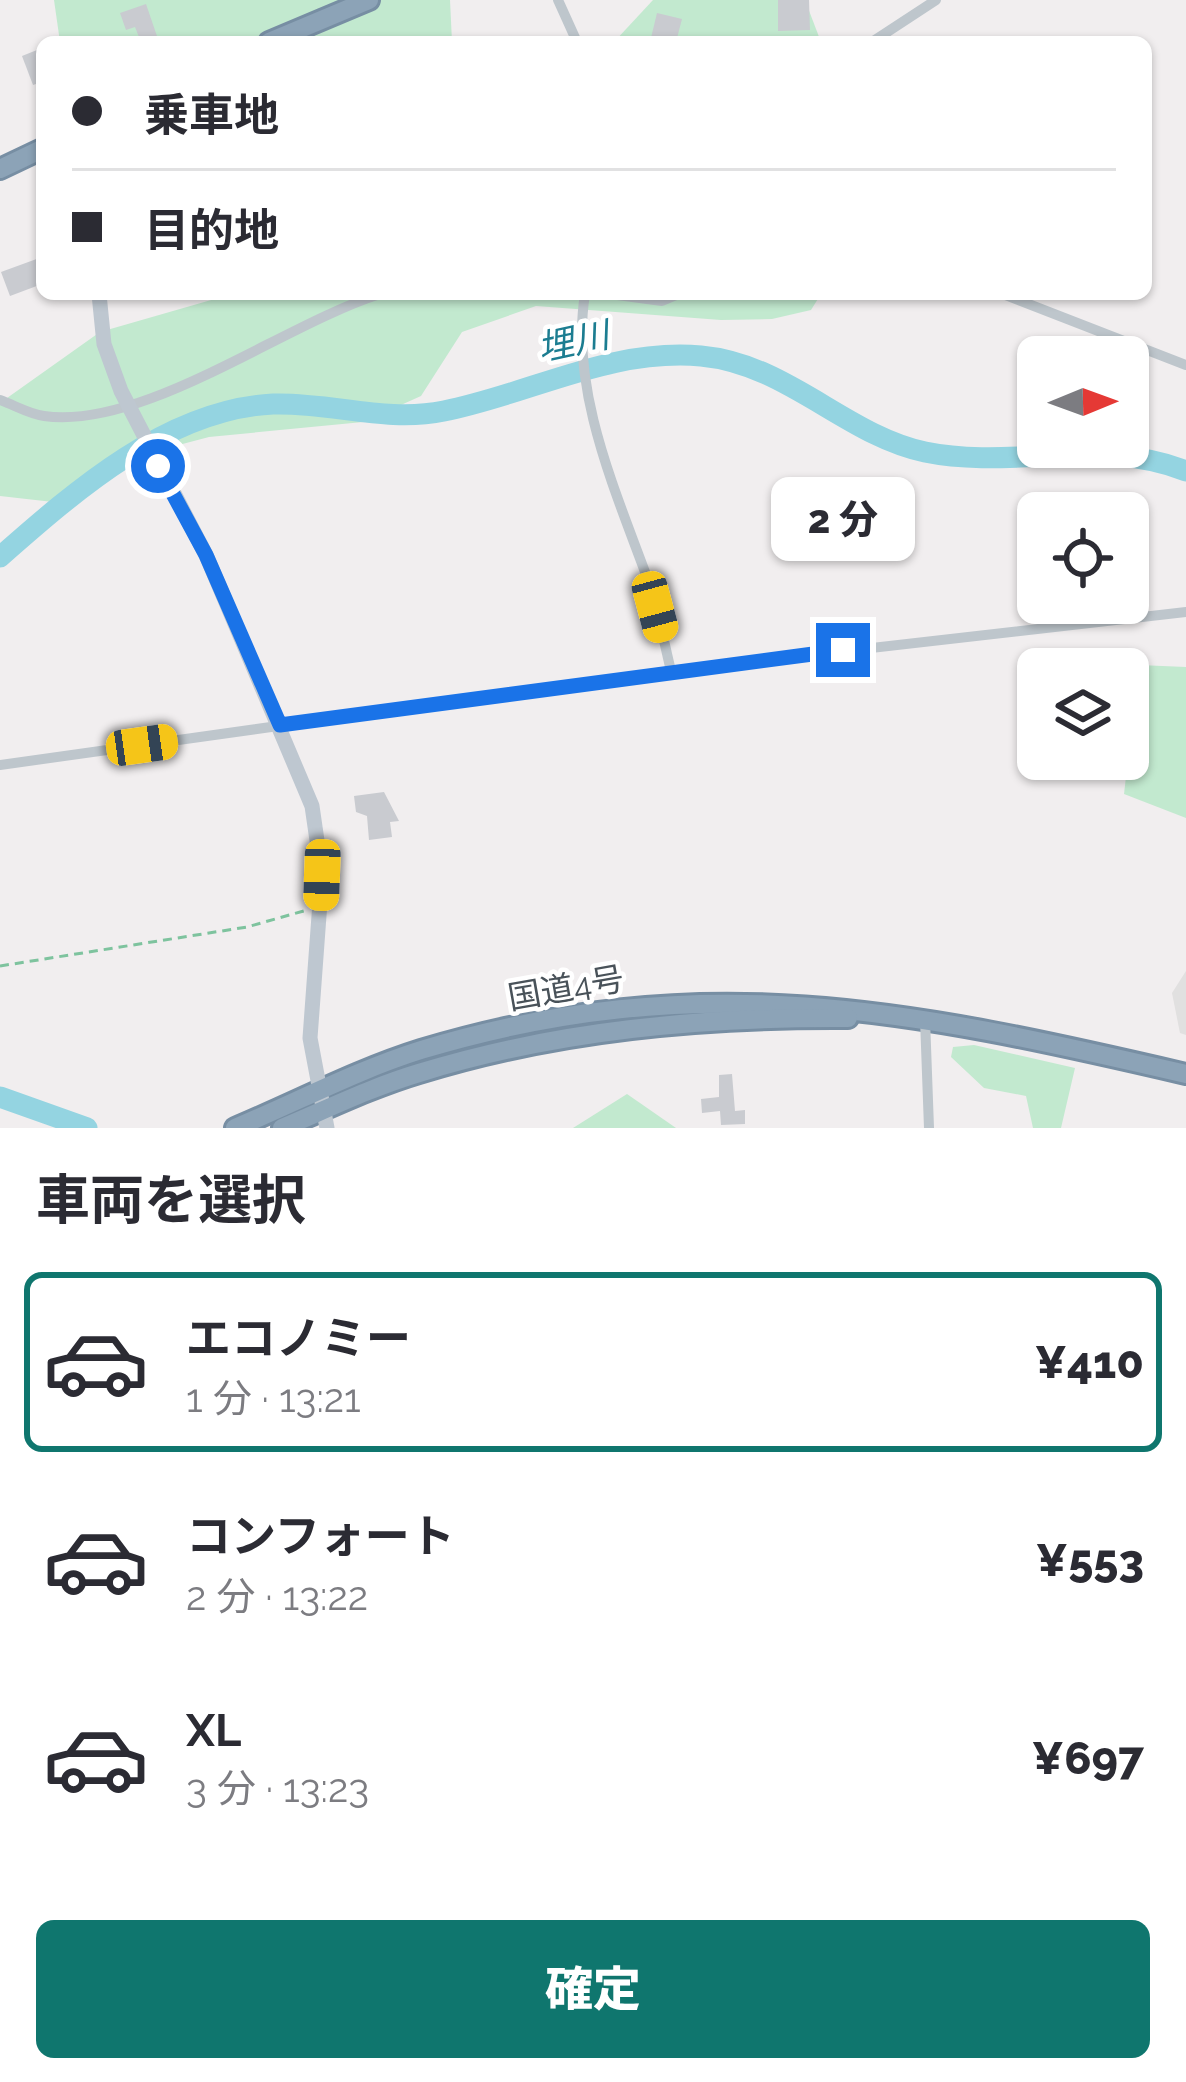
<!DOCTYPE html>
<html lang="ja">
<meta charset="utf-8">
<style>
:root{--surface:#fff;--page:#f2f2f3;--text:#2b2b33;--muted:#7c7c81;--line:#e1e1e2;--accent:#0f766e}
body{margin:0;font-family:Raleway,"Noto Sans JP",sans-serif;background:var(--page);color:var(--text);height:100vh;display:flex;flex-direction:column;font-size:45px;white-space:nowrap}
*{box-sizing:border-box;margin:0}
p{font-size:39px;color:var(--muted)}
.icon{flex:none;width:66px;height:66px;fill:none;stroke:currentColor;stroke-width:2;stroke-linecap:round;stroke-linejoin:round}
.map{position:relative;height:1128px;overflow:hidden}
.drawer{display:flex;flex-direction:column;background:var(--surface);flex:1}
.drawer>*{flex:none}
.guide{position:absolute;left:36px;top:36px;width:1116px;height:264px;border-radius:18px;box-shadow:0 3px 9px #0004;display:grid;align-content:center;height:264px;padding:0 36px;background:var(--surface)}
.needle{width:78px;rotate:89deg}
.fabs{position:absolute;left:1017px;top:336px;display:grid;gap:24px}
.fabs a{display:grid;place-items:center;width:132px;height:132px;border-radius:18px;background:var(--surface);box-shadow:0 3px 9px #0004;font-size:60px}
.end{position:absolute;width:54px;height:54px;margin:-27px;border:15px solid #1a73e8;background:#fff;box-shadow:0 0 0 6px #fff}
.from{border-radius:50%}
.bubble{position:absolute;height:84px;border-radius:18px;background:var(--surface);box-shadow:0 3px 9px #0004;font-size:39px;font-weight:800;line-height:84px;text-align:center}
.car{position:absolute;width:36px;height:72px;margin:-36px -18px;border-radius:15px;box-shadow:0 0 9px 3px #0007;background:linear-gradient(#f5c518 24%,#345 0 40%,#f5c518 0 76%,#345 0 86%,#f5c518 0)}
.guide b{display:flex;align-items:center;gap:42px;height:114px;font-size:45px}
.guide b+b{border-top:3px solid var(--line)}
.guide i{width:30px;height:30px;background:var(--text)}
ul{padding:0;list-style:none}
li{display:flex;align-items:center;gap:36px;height:180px;margin:0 24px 18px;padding:0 12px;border:6px solid transparent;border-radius:18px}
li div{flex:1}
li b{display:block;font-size:45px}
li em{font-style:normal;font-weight:800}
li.current{border-color:var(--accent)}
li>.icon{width:108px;height:108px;stroke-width:1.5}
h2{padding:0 36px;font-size:54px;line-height:144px}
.button{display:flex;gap:24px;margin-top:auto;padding:24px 36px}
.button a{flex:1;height:138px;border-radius:18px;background:var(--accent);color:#fff;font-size:48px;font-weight:800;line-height:138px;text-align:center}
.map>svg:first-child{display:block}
</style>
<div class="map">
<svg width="1186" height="1128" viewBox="0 0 1186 1128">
<rect width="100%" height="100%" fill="#f1eeef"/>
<path fill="#e1e0e0" d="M 1186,971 L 1186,1035 L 1180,1033 L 1172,993 Z"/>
<g fill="#c2e9cf">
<path d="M 54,0 L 450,0 L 452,42 L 60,42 Z"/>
<path d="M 653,0 L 797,0 L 808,8 L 821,42 L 614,42 Z"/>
<path d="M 232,294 L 821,294 L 811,310 L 772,319 L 721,320 L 536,306 L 462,332 L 421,396 L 363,422 L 209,437 L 103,465 L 53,502 L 0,496 L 0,403 L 100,332 Z"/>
<path d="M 1139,665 L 1186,667 L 1186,818 L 1124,794 Z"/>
<path d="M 974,1045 L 1075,1068 L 1061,1128 L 1033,1128 L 1026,1096 L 984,1088 L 951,1057 L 953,1047 Z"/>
<path d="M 627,1094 L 676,1128 L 573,1128 Z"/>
</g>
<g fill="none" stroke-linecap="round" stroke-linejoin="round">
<g stroke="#94d4e1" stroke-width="21">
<path d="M 0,557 C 75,491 168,409 273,404 C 331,402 386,423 444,411 C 530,394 610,348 701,356 C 788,364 845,435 925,452 C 1012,470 1101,437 1186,471"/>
<path d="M 0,1097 L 87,1128"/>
</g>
</g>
<g fill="#c9cbd0">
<path d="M 778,0 L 809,0 L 810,30 L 778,31 Z"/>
<path d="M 146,4 L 159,42 L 141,42 L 135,27 L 126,30 L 120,13 Z"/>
<path d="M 657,13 L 682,19 L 676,42 L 650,42 Z"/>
<path d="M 37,50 L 42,82 L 33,85 L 22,56 Z"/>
<path d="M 42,257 L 42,284 L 10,296 L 1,272 Z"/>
<path d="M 384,792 L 399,821 L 390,822 L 392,837 L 369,840 L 367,816 L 356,812 L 354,796 Z"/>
<path d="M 732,1074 L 735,1111 L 745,1110 L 745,1124 L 721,1125 L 720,1111 L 702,1113 L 701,1099 L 719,1097 L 719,1075 Z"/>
</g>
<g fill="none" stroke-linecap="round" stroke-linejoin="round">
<g stroke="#778ea3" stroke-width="24">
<g id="highway">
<path d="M 269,42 L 369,0"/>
<path d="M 0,169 L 42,149"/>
<path d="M 235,1128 C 297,1102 357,1070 421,1050 C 700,966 911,1010 1186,1074"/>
<path d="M 282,1128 C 327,1109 372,1087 419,1073 C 558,1030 703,1017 848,1018"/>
</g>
</g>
<path stroke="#7ec39e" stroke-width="3" stroke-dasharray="9 6" stroke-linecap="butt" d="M 0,966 L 247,927 L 307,910"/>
<g stroke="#bec6cc" stroke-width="10">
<path d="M 558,0 L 577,42"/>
<path d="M 872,42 L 936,0"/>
<path d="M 585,294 C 570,387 613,485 645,572 C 657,604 663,638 671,671"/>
<path d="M 610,294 L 662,301 L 679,294"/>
<path d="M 1003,294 L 1186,365"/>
<path d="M 0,400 C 14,405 29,414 44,416 C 143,430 284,324 380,294"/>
<path d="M 0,765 L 671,671 L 1186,612"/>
<path d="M 925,1019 L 929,1128"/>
</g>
<path stroke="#bec7d0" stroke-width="15" d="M 99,294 L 104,344 L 121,391 L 206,555 L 312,806 L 322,875 L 310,1038 L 327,1128"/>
<use href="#highway" stroke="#8ca3b7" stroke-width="18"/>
</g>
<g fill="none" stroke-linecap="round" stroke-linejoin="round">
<path stroke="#1a73e8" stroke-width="15" d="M 158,466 L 206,555 L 280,725 L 843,650"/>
</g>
<g text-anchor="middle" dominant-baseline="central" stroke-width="9" stroke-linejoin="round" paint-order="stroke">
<g font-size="33" fill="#495259" stroke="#fff">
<text transform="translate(566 988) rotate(-10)">国道4号</text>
</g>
<g font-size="36" font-style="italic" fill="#1c7d91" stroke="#fff">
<text transform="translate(573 341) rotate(-12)">埋川</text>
</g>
</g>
</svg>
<div class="fabs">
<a><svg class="needle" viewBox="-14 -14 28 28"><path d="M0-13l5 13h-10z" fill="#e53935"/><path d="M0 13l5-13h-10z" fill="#7c7c81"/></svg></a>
<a><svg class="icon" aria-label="locate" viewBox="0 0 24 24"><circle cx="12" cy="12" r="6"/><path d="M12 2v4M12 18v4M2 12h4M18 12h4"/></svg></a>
<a><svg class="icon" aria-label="layers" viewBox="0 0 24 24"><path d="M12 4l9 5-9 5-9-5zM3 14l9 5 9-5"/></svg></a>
</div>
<i class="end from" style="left:158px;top:466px"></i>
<i class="end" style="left:843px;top:650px"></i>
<div class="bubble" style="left:771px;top:477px;width:144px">2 分</div>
<i class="car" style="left:655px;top:607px;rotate:165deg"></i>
<i class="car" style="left:142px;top:745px;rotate:82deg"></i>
<i class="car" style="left:322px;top:875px;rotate:182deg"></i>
<div class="guide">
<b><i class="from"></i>乗車地</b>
<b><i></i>目的地</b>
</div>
</div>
<section class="drawer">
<h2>車両を選択</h2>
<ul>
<li class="current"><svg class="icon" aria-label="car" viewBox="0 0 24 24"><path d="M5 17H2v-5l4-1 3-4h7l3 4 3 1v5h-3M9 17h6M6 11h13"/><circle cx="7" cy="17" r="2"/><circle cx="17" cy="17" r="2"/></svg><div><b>エコノミー</b><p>1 分 · 13:21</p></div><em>¥410</em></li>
<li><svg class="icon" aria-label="car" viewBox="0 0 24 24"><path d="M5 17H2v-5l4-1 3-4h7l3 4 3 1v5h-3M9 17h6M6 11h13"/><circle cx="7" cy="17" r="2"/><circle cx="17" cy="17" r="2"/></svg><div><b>コンフォート</b><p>2 分 · 13:22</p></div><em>¥553</em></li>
<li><svg class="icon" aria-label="car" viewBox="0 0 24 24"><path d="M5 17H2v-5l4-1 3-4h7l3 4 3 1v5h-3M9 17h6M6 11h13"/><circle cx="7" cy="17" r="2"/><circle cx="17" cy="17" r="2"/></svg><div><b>XL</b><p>3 分 · 13:23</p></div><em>¥697</em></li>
</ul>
<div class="button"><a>確定</a></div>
</section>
